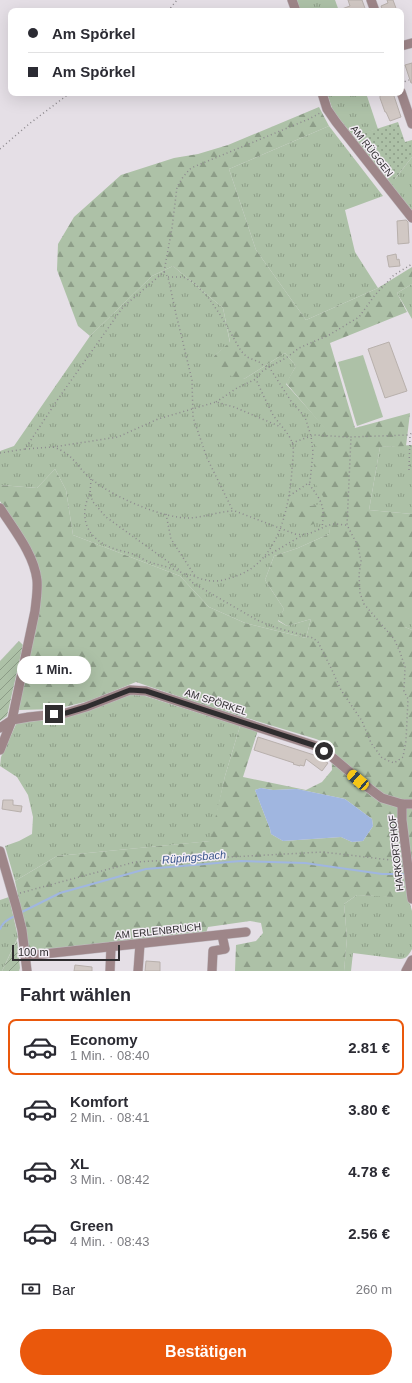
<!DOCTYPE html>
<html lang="de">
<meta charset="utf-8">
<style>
:root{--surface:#fff;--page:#f7f7f7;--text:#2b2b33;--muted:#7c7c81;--line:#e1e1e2;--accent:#ea580c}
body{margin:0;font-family:Arial,sans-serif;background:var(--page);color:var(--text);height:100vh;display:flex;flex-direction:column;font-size:15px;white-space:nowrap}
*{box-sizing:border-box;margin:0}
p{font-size:13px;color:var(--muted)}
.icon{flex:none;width:22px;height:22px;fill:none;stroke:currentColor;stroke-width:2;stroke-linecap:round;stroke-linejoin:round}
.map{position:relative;height:971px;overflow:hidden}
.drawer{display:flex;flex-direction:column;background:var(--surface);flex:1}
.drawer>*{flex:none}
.top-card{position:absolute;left:8px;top:8px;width:396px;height:88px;border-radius:8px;box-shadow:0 4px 16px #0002;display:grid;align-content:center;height:88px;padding:0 20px;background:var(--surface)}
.scale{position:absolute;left:12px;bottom:10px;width:108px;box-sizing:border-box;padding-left:4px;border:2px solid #2f2d2f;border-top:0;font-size:11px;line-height:14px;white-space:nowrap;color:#2f2d2f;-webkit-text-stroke:3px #f3edf4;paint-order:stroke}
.end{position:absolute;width:18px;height:18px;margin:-9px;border:5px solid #2f2d2f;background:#fff;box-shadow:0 0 0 2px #fff}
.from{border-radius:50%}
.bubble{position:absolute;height:28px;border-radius:14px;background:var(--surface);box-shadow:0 4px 16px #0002;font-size:13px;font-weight:600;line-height:28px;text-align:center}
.car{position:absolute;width:12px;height:24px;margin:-12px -6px;border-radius:5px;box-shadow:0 0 3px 1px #0007;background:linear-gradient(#f5c518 24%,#345 0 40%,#f5c518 0 76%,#345 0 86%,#f5c518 0)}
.top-card b{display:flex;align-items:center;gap:14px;height:38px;font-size:15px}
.top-card b+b{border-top:1px solid var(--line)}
.top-card i{width:10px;height:10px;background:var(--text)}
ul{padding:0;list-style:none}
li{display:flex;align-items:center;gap:12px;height:56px;margin:0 8px 6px;padding:0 12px;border:2px solid transparent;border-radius:8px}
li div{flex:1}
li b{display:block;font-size:15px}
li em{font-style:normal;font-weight:600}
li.selected{border-color:var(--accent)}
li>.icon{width:36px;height:36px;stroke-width:1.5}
h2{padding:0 20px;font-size:18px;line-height:48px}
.pay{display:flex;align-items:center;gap:10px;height:44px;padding:0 20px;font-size:15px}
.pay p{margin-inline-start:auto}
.cta{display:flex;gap:8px;margin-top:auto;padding:8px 20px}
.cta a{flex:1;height:46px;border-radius:24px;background:var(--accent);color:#fff;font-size:16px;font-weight:600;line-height:46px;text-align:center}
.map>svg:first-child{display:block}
</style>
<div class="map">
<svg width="412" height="971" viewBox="0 0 412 971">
<defs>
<pattern id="grass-tufts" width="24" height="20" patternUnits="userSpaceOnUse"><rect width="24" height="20" fill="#adc1a7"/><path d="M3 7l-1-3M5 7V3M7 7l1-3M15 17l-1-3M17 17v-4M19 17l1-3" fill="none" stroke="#8d9d88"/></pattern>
<pattern id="forest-firs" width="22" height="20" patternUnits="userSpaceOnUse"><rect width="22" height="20" fill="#adc1a7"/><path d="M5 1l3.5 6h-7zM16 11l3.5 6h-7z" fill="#8d9d88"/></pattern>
<pattern id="park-dots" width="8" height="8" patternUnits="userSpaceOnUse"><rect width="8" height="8" fill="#adc1a7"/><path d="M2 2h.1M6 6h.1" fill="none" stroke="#8d9d88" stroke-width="1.8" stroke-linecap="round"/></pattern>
<pattern id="garden-furrows" width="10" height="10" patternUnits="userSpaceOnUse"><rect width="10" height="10" fill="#adc1a7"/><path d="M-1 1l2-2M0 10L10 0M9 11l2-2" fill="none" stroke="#8d9d88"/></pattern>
</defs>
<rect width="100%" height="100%" fill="#e5dfe6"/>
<g fill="url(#grass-tufts)">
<path d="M 296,0 L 335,0 L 339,11 L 300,11 Z"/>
<path d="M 327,93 L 366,93 L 378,129 L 362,134 L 395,179 L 412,157 L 412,211 L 333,111 Z"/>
<path d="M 329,126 L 383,196 L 345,210 L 355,252 L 378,288 L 306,320 L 256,250 L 229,169 Z"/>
<path d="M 173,266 L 223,308 L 230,343 L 214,356 L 244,379 L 285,353 L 296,366 L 286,384 L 327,430 L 328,504 L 310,506 L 286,513 L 332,517 L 329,534 L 298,548 L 274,556 L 265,580 L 284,609 L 278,621 L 287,626 L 311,619 L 306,638 L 245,623 L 209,607 L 180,576 L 73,535 L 66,490 L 55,469 L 37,488 L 0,485 L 0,451 L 14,446 L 90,336 L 152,276 Z"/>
<path d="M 412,284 L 412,319 L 397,293 Z"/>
<path d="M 412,445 L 412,514 L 369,510 L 380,447 Z"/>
<path d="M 405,608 L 412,608 L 412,630 L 405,627 Z"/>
<path d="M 128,694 L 142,695 L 240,726 L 225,776 L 211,841 L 57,856 L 15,881 L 5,846 L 19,841 L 32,834 L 33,817 L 28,795 L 17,777 L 0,766 L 1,757 L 17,722 L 54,720 L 89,709 Z"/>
<path d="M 357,895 L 408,897 L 412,911 L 412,949 C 409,955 406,959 400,959 L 353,953 L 351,971 L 344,971 L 347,938 L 344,904 Z"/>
<path d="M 9,897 L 18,937 L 2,971 L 0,971 L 0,900 Z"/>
</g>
<path fill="url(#forest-firs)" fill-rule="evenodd" d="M 319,107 L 329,126 L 229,169 L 256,250 L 306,320 L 378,288 L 412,267 L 412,284 L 397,293 L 407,312 L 330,343 L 355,428 L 410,413 L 406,446 L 380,447 L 369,510 L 412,514 L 412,608 L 405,609 L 405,627 L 412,630 L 412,898 L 357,895 L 344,904 L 347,938 L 344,971 L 235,971 L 236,945 L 256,941 L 263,933 L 261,923 L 250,921 L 208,927 L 206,933 L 34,953 L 28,945 L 15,881 L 57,856 L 210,841 L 225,776 L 240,726 L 258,730 L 243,777 L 306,790 L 322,782 L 332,770 L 331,745 L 316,739 L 207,706 L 136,682 L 89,701 L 56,709 L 18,710 L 39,568 L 0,501 L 0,485 L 37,488 L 55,469 L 66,490 L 73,535 L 180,576 L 209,607 L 245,623 L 306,638 L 311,619 L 287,626 L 278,620 L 284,609 L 265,580 L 274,556 L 298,548 L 329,534 L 331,517 L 301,529 L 286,513 L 294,495 L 310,506 L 327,503 L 315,483 L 316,440 L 326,430 L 286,383 L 296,366 L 285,353 L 244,379 L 219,373 L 214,356 L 230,342 L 223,308 L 173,266 L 152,276 L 90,336 L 78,326 L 57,270 L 58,244 L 74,217 L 121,175 L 174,158 L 198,154 L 228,145 ZM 261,788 L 273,790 L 297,789 L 345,799 L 372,819 L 373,826 L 363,841 L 352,842 L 341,837 L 283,841 L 271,834 L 270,829 L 255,790 Z"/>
<path fill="url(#park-dots)" d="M 398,122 L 405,142 L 412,140 L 412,157 L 394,180 L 361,134 Z"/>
<g fill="url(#garden-furrows)">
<path d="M 19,641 L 23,645 L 7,716 L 0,721 L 0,661 Z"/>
<path d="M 17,940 L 20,968 L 19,971 L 2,971 Z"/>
</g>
<path fill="#adc1a7" d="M 363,355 L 383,417 L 357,426 L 338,362 Z"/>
<path fill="#a0b6e0" d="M 261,788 L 273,790 L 297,789 L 345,799 L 372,819 L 373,826 L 363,841 L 352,842 L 341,837 L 283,841 L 271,834 L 270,829 L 255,790 Z"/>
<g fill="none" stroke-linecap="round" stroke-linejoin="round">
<g stroke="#a0b6e0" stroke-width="2">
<path d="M 20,913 L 60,893 L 146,869 L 241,861 L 305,863 L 382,874 L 403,874"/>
<path d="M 0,929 C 2,923 8,919 15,916"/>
</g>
</g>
<g fill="#d1c8c4" stroke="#b8b0ac">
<path d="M 348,0 L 362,0 L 366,11 L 339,11 L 339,10 L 350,6 Z"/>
<path d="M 387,0 L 393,0 L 397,11 L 383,11 L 381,6 L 388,3 Z"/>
<path d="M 412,63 L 412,83 L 411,83 L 405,65 Z"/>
<path d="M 385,93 L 393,93 L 401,117 L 390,121 L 386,112 L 385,112 L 380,98 L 380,95 Z"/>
<path d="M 406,220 L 408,222 L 409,243 L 398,244 L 397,221 Z"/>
<path d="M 396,254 L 397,260 L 399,259 L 400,266 L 389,267 L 387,256 Z"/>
<path d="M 389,342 L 407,391 L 385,398 L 368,349 Z"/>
<path d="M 258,737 L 314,755 L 328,763 L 322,771 L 306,759 L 304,766 L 300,765 L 300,766 L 293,764 L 294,763 L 254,750 Z"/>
<path d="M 3,800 L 13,800 L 13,805 L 22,806 L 21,812 L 2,809 Z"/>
<path d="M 146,961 L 160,962 L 160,971 L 145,971 Z"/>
<path d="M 75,965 L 92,967 L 92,971 L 74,971 Z"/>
</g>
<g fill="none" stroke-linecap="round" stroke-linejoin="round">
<g stroke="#c1bbc1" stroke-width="10">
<g id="minor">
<path d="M 292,0 L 296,11"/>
<path d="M 371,0 L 375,11"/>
<path d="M 401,46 L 412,43"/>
<path d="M 401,92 L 412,124"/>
<path d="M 322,93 L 327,109 L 336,122 L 412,218"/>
<path d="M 0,508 C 14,530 34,554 37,580 C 38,590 36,601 35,611 L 12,720 L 0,750"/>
<path d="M 0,728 L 12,720 L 29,717 L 66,713 L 86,707 L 130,690 L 146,691 L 316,746 L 332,757 L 370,789 L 382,798 L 402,804 L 412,804"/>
<path d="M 402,804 L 402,820 L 412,899"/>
<path d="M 0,851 L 16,906 L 22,930 L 27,971"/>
<path d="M 25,956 L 246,932"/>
<path d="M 110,971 L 111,947"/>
<path d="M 138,971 L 140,944"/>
<path d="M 212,971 L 213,951 L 225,949 L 222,935"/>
<path d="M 406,971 L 412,960"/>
</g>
</g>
<g stroke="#8d898e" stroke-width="1.5" stroke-dasharray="1 3" stroke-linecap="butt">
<path d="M 168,11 L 177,0"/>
<path d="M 401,83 L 409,80"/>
<path d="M 0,149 L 29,124 L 70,93"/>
<path d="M 164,272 L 168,277 L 176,314 L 192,380 L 193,417 L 196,426 L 207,458 L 233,511"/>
<path d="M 168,277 L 183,277 L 193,282 L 208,297 L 221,316 L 241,351 L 247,357 L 259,362 L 264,366 L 269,367 L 286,358 L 299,348 L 329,335 L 359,317 L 375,295 L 394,275 L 412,264"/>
<path d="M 216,402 L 237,388 L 256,379 L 261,372 L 269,367 L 291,401 L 305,417 L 311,436 L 313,452 L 310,482 L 289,496"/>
<path d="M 292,443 L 314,435 L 348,437 L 410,435"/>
<path d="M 53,447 C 75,454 77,469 94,481 C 114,497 164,519 190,518 C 205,517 220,511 235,511 L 295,534 C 313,537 321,525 335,524 C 339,524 343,525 347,525"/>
<path d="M 25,449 L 53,447 L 118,437 L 158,419 L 216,402 L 234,407 L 281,427"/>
<path d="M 0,453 L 25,449 L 58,399 L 123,307 L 164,272 L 172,228 L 177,187 L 183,177 L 191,168 L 309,119 L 320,113"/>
<path d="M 409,470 L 410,435 L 412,432"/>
<path d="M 91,479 L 90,494 L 93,502 L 106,517 L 181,571"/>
<path d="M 309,484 C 322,502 325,505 322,528"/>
<path d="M 90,494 C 80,512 84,534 104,544 C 113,550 125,551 136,555 C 139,557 143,559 147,561 C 159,566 173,567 184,574 C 187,576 190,580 193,583 L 257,620 L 274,627 L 313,638 L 318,642 L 332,670 L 341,690 L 362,721 L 371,743 L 382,758 L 394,763 L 403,757 L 406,741 L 408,699 L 404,691 L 405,667 L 400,652 L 394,639 L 364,604 L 360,593 L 359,575 L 361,561 L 358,546 L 347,525 L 351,437"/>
<path d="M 166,514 L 171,539 L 195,576"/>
<path d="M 265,557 L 303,535"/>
<path d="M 186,574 C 193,575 199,579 206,580 C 216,583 229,579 239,575 C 279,559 289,508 292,470 C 292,462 295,450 292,442 C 288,432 279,424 273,415 C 267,403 261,391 256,379"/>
<path d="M 20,893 L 135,862 L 323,852 L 399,861"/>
</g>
<use href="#minor" stroke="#9e8689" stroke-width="9"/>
</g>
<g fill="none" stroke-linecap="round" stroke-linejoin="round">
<path stroke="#2f2d2f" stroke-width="5" d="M 54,714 L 66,713 L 86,707 L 130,690 L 146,691 L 316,746 L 324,751"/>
</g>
<g text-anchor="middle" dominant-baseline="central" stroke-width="3" stroke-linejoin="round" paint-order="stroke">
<g font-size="10" fill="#2f2d2f" stroke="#f3edf4">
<text transform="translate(372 151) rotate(52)">AM RÜGGEN</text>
<text transform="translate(216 702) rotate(18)">AM SPÖRKEL</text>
<text transform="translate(396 853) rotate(-96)">HARKORTSHOF</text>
<text transform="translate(158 931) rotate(-6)">AM ERLENBRUCH</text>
</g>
<g font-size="11" font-style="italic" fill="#3a568c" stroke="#f3edf4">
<text transform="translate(194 857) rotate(-5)">Rüpingsbach</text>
</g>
</g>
</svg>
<div class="scale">100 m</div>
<i class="end from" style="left:324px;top:751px"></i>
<i class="end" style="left:54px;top:714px"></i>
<div class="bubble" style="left:17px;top:656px;width:74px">1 Min.</div>
<i class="car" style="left:358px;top:780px;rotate:311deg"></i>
<div class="top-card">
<b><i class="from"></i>Am Spörkel</b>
<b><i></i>Am Spörkel</b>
</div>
</div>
<section class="drawer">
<h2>Fahrt wählen</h2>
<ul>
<li class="selected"><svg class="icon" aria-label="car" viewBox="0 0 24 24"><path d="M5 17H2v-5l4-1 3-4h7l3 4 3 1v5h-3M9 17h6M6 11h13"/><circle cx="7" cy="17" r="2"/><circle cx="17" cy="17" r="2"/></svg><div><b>Economy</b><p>1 Min. · 08:40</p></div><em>2.81 €</em></li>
<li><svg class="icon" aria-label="car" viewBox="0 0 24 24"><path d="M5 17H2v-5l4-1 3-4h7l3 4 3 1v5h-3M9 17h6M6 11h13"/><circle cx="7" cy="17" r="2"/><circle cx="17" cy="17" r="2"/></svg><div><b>Komfort</b><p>2 Min. · 08:41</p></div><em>3.80 €</em></li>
<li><svg class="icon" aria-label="car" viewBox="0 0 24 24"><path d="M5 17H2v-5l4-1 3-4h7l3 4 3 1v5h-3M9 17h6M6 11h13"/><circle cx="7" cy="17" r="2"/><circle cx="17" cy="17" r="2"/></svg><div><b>XL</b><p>3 Min. · 08:42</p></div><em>4.78 €</em></li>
<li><svg class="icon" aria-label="car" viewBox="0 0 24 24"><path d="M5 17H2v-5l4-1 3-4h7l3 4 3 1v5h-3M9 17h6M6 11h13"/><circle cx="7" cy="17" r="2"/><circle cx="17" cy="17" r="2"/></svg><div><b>Green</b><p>4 Min. · 08:43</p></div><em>2.56 €</em></li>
</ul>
<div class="pay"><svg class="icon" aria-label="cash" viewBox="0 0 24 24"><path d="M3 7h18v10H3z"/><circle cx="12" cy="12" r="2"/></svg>Bar<p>260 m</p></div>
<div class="cta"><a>Bestätigen</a></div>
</section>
